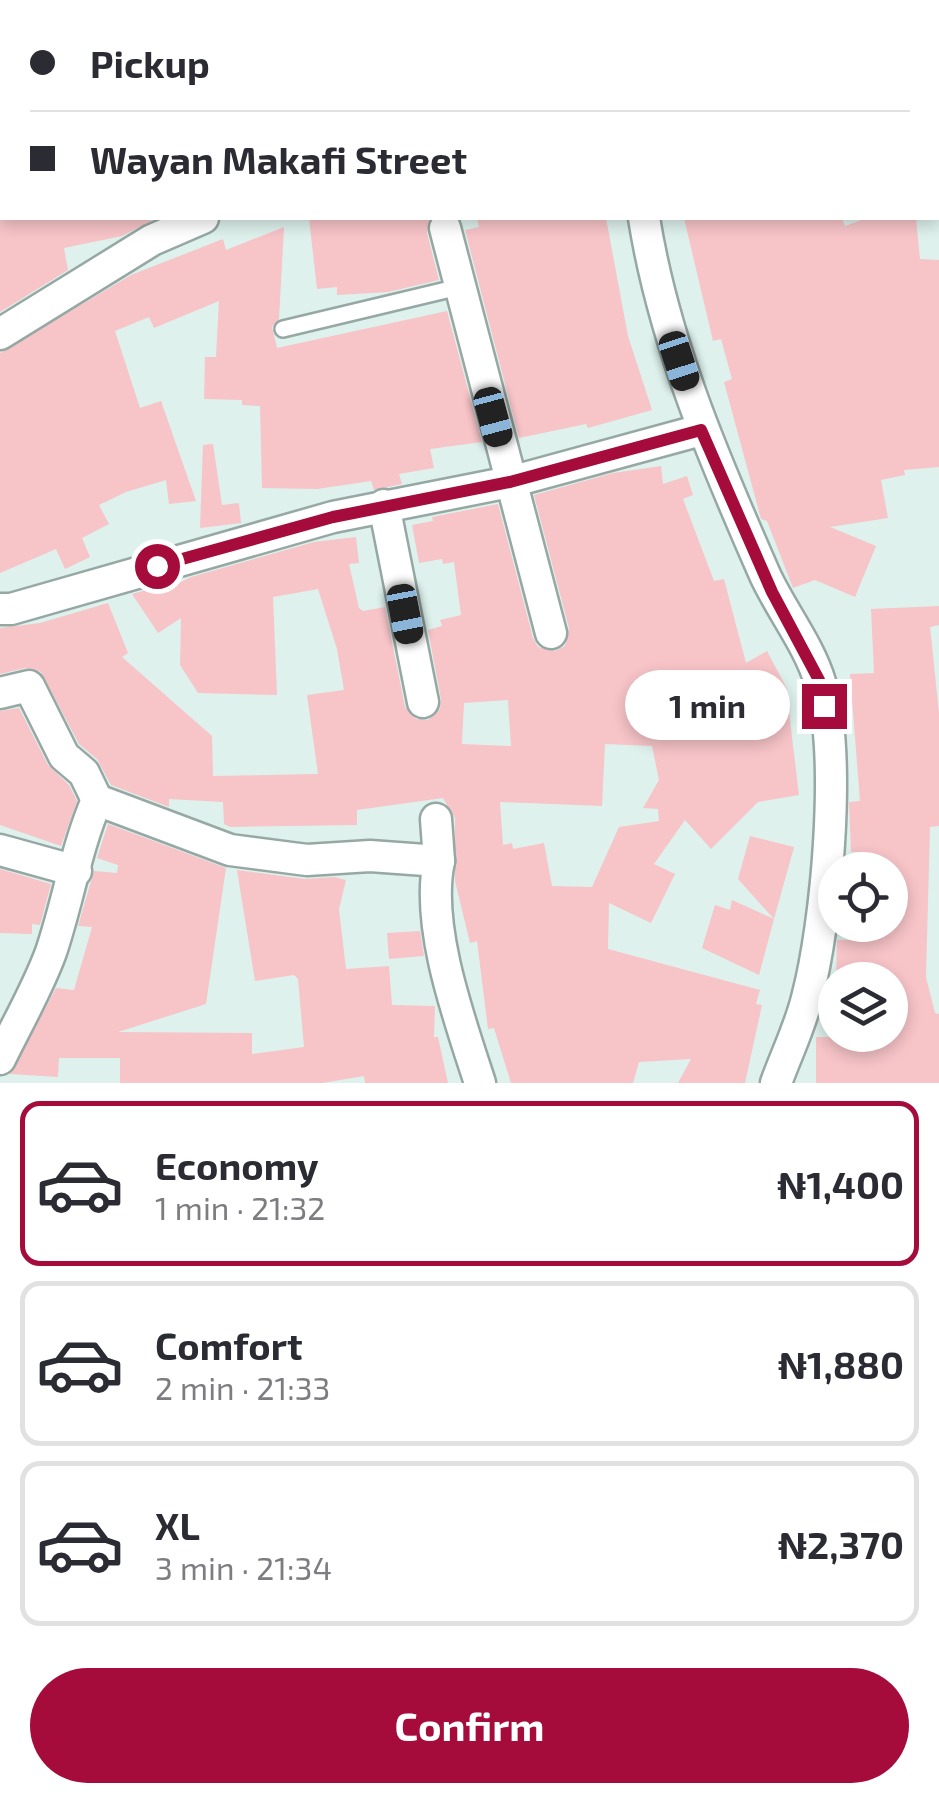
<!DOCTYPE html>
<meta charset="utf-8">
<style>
:root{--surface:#fff;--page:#f2f2f3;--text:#2b2b33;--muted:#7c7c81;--line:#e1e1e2;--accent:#a50b3b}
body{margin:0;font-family:"Exo 2",sans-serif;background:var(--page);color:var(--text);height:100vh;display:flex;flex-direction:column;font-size:38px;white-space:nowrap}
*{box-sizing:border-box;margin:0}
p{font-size:32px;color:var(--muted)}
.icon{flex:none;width:55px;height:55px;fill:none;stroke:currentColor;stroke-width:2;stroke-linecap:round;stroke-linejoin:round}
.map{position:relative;height:1083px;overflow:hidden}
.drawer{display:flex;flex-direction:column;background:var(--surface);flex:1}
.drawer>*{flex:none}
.guide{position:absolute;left:0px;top:0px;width:940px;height:220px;box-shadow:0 5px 15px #0003;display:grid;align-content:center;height:220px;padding:0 30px;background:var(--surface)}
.controls{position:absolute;left:818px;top:852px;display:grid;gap:20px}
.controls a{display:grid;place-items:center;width:90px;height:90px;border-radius:50%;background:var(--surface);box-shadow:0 5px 15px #0003;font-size:50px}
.end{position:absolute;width:45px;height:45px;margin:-22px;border:12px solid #a50b3b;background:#fff;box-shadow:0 0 0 5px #fff}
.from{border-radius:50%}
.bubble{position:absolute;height:70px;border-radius:35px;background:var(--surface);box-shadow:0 5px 15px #0003;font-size:32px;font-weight:700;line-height:70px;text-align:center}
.car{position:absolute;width:30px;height:60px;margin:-30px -15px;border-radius:12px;box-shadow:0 0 8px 2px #0007;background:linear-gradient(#222 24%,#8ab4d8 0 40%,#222 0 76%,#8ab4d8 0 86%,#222 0)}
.guide b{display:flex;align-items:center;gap:35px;height:95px;font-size:38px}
.guide b+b{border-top:2px solid var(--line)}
.guide i{width:25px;height:25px;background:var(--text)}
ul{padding:18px 0 0;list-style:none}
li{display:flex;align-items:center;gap:30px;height:165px;margin:0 20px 15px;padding:0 10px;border:5px solid var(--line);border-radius:20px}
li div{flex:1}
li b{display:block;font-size:38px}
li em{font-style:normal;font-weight:700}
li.current{border-color:var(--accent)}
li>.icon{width:90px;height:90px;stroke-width:1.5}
.cta{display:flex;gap:20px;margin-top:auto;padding:20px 30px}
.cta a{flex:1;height:115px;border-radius:60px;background:var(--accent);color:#fff;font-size:40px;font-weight:700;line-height:115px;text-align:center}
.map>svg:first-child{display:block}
</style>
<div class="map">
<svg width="939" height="1083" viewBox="0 0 939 1083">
<rect width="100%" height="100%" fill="#def1ed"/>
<g fill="#f7c4c8" fill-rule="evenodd">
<path d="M 0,218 L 157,218 L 122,236 L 64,248 L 68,270 L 0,312 Z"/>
<path d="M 309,218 L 430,218 L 427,233 L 439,280 L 388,292 L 337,295 L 337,287 L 317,289 Z"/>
<path d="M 477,218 L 606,218 L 628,336 L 652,410 L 588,428 L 586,424 L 519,438 L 465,230 L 479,227 Z"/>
<path d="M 684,218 L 842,218 L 845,226 L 864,219 L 916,218 L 920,259 L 939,260 L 939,467 L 904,470 L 905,475 L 881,480 L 888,518 L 830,527 L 876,546 L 855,597 L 815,580 L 793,588 L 767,521 L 761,519 L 724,382 L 732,379 L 721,339 L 713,341 Z"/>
<path d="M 284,227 L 279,319 L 272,327 L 277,348 L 447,311 L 482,442 L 430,449 L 434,468 L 399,474 L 402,484 L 374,490 L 371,481 L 317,489 L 262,488 L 260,406 L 242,405 L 242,400 L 204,399 L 205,357 L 216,357 L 219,301 L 154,328 L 149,317 L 115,331 L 140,408 L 161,401 L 196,501 L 169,504 L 166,480 L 126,492 L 99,505 L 109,524 L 82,538 L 90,557 L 65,569 L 56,549 L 0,573 L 0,353 L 131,275 L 223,239 L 226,250 Z"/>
<path d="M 213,444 L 222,505 L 239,503 L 241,523 L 200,528 L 203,445 Z"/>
<path d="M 661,466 L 663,484 L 687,476 L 693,495 L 683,499 L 714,581 L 724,579 L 746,663 L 767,651 L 786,687 L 799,795 L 758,802 L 711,849 L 685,820 L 654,864 L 675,874 L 651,923 L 609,903 L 608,949 L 760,990 L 756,1004 L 762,1005 L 745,1083 L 678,1083 L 691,1059 L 639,1062 L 633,1083 L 511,1083 L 494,1028 L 488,1029 L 477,941 L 470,943 L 455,881 L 455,818 L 443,798 L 357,810 L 357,825 L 230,827 L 224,824 L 223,802 L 169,799 L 169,807 L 111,785 L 97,759 L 79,744 L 41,672 L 25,668 L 0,674 L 0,628 L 40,623 L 108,603 L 128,653 L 122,657 L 212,736 L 213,776 L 318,774 L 307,695 L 344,690 L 337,649 L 318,589 L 273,597 L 277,695 L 198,693 L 180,665 L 181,618 L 158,633 L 132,594 L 174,582 L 175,585 L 191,577 L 314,542 L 356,537 L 359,563 L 349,564 L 359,608 L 363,611 L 385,607 L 405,707 L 416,719 L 428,720 L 440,709 L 441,699 L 428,630 L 442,626 L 440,620 L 461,615 L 454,562 L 443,564 L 442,559 L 419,563 L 412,525 L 433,521 L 432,517 L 498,504 L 533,638 L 538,647 L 555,651 L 565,646 L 569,628 L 534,495 L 613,473 ZM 508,700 L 511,746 L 462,744 L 464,703 ZM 605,744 L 652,746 L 659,780 L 643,808 L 658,809 L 659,821 L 619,827 L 592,887 L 552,886 L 544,843 L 513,849 L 512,843 L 503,845 L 500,802 L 602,806 Z"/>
<path d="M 939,606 L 939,625 L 930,627 L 939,713 L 939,826 L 930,827 L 926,977 L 935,1013 L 939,1014 L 939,1083 L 816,1083 L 816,1037 L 890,1037 L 890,980 L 836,980 L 837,940 L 855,940 L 855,931 L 890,932 L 890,870 L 866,870 L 866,852 L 851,852 L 849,802 L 860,801 L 850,674 L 874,673 L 871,609 Z"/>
<path d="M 19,708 L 48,765 L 69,785 L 77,801 L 61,846 L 0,825 L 0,711 Z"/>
<path d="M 108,824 L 226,868 L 206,1004 L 118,1032 L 252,1033 L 252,1054 L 304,1047 L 298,979 L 294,975 L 255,981 L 237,870 L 305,879 L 334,877 L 346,880 L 339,909 L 346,969 L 389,966 L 392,1005 L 435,1006 L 434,1037 L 438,1037 L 448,1083 L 365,1083 L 364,1076 L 322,1083 L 120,1083 L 120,1058 L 59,1058 L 58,1077 L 10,1074 L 56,988 L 74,990 L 92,927 L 78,926 L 94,871 L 117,873 L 118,865 L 97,858 Z"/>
<path d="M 750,836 L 794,847 L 774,919 L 738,879 Z"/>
<path d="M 0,869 L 51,884 L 40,925 L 32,924 L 32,934 L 0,933 Z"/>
<path d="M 732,900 L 774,919 L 759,975 L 702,948 L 715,905 L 730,910 Z"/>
<path d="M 420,931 L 424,956 L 389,959 L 387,933 Z"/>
</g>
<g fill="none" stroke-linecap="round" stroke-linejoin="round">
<g stroke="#96a8a4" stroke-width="20">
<path id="lane" d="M 283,329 L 459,287"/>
</g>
<g stroke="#96a8a4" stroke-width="35">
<g id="street">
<path d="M 548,0 L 551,2"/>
<path d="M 504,2 L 509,0"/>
<path d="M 695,2 L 696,0"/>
<path d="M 644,218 C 664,343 714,459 765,575 C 781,610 809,645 820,682 C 842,756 827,923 807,998 C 800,1027 786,1055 776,1083"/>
<path d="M 445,228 L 551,633"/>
<path d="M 0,334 L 152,240 L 203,218"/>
<path d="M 384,505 L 423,702"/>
<path d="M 0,609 L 11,609 L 333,517 L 510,482 L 701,430"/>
<path d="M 0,693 L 29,686 L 64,756 L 84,773 L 97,800 L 230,850 L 307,860 L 370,856 L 439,861 C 425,926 460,1021 480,1083"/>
<path d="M 436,819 L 439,861"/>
<path d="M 0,850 L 76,871"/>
<path d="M 0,1059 C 17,1024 38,988 51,952 C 68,902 76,848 97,800"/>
</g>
</g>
<use href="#lane" stroke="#fff" stroke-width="15"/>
<use href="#street" stroke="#fff" stroke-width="30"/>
</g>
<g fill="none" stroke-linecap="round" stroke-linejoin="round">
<path stroke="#a50b3b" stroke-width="12" d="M 157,566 L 333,517 L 510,482 L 701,430 L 772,592 L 819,680 L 824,706"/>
</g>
</svg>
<div class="controls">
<a><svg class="icon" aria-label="locate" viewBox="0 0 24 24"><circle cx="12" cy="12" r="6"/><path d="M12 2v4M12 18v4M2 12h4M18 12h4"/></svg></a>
<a><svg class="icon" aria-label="layers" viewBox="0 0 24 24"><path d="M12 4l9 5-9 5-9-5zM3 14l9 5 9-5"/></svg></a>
</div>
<i class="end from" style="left:157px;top:566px"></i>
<i class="end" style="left:824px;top:706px"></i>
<div class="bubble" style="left:625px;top:670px;width:165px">1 min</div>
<i class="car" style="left:679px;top:361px;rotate:162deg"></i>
<i class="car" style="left:493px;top:417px;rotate:165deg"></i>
<i class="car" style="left:405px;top:614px;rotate:169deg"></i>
<div class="guide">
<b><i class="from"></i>Pickup</b>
<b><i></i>Wayan Makafi Street</b>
</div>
</div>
<section class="drawer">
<ul>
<li class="current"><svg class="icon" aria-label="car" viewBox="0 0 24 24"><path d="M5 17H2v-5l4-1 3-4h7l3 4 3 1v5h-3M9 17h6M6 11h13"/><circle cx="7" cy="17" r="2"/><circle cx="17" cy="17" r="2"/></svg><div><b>Economy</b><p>1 min · 21:32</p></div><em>₦1,400</em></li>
<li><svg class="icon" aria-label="car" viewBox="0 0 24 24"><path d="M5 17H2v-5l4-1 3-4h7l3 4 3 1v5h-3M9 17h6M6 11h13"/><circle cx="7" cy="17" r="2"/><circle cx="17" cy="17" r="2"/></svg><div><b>Comfort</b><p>2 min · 21:33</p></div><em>₦1,880</em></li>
<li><svg class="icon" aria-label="car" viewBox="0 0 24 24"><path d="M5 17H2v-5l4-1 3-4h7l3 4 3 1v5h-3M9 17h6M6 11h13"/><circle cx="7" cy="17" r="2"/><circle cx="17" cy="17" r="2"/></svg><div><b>XL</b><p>3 min · 21:34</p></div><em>₦2,370</em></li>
</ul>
<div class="cta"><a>Confirm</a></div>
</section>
